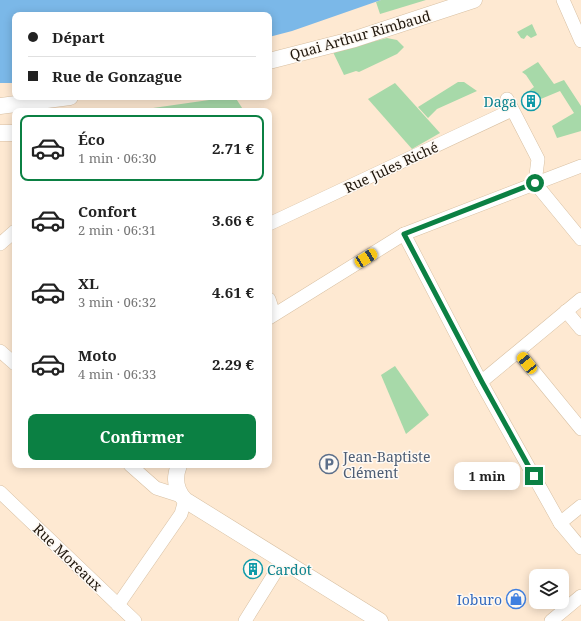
<!DOCTYPE html>
<html lang="fr">
<meta charset="utf-8">
<style>
:root{--surface:#fff;--page:#f6f6f6;--text:#222;--muted:#767676;--line:#e0e0e0;--accent:#0b8043}
body{margin:0;font-family:"Noto Serif",serif;background:var(--page);color:var(--text);height:100vh;display:flex;flex-direction:column;font-size:15px;white-space:nowrap}
*{box-sizing:border-box;margin:0}
p{font-size:13px;color:var(--muted)}
.icon{flex:none;width:22px;height:22px;fill:none;stroke:currentColor;stroke-width:2;stroke-linecap:round;stroke-linejoin:round}
.map{position:relative;flex:1;overflow:hidden}
.drawer{position:absolute;left:12px;top:108px;width:260px;height:360px;display:flex;flex-direction:column;background:var(--surface);border-radius:8px;box-shadow:0 2px 10px #0003}
.drawer>*{flex:none}
.hud{position:absolute;left:12px;top:12px;width:260px;height:88px;border-radius:8px;box-shadow:0 2px 10px #0003;display:grid;align-content:center;height:88px;padding:0 16px;background:var(--surface)}
.tools{position:absolute;left:529px;top:569px;display:grid;gap:8px}
.tools a{display:grid;place-items:center;width:40px;height:40px;border-radius:8px;background:var(--surface);box-shadow:0 2px 10px #0003;font-size:20px}
.end{position:absolute;width:18px;height:18px;margin:-9px;border:5px solid #0b8043;background:#fff;box-shadow:0 0 0 2px #fff}
.from{border-radius:50%}
.bubble{position:absolute;height:28px;border-radius:8px;background:var(--surface);box-shadow:0 2px 10px #0003;font-size:13px;font-weight:700;line-height:28px;text-align:center}
.car{position:absolute;width:12px;height:24px;margin:-12px -6px;border-radius:5px;box-shadow:0 0 3px 1px #0007;background:linear-gradient(#f5c518 24%,#345 0 40%,#f5c518 0 76%,#345 0 86%,#f5c518 0)}
.hud b{display:flex;align-items:center;gap:14px;height:38px;font-size:15px}
.hud b+b{border-top:1px solid var(--line)}
.hud i{width:10px;height:10px;background:var(--text)}
ul{padding:7px 0 0;list-style:none}
li{display:flex;align-items:center;gap:12px;height:66px;margin:0 8px 6px;padding:0 8px;border:2px solid transparent;border-radius:8px}
li div{flex:1}
li b{display:block;font-size:15px}
li em{font-style:normal;font-weight:700}
li.selected{border-color:var(--accent)}
li>.icon{width:36px;height:36px;stroke-width:1.5}
.cta{display:flex;gap:8px;margin-top:auto;padding:8px 16px}
.cta a{flex:1;height:46px;border-radius:8px;background:var(--accent);color:#fff;font-size:16px;font-weight:700;line-height:46px;text-align:center}
.map>svg:first-child{display:block}
</style>
<div class="map">
<svg width="581" height="621" viewBox="0 0 581 621">
<rect width="100%" height="100%" fill="#fee9d2"/>
<g fill="#a7d9a9">
<path d="M 381,0 L 426,0 L 380,14 L 376,2 Z"/>
<path d="M 532,24 L 537,35 L 531,38 L 527,35 L 524,39 L 521,38 L 517,32 Z"/>
<path d="M 387,38 L 397,40 L 404,47 L 397,54 L 359,72 L 356,71 L 344,75 L 333,52 Z"/>
<path d="M 538,62 L 554,84 L 564,80 L 581,106 L 581,131 L 557,138 L 552,126 L 574,113 L 560,91 L 536,101 L 532,95 L 527,97 L 526,93 L 534,87 L 526,75 L 522,72 Z"/>
<path d="M 458,82 L 464,82 L 477,91 L 437,109 L 428,118 L 418,107 Z"/>
<path d="M 395,83 L 440,133 L 412,149 L 368,99 Z"/>
<path d="M 230,97 L 235,97 L 244,111 L 132,111 Z"/>
<path d="M 395,366 L 429,415 L 406,434 L 381,375 Z"/>
</g>
<path fill="#7bb8e8" d="M 0,0 L 381,0 L 292,31 L 269,37 L 269,15 L 15,15 L 15,83 L 0,83 Z"/>
<g fill="none" stroke-linecap="round" stroke-linejoin="round">
<g stroke="#d8c0a3" stroke-width="14">
<g id="minor">
<path d="M 563,0 L 581,41"/>
<path d="M 507,99 L 538,159 L 535,183 L 581,239"/>
<path d="M 269,224 L 512,110"/>
<path d="M 404,234 L 481,382 L 560,523 L 581,548"/>
<path d="M 0,244 L 15,231"/>
<path d="M 269,299 L 274,314"/>
<path d="M 566,311 L 581,329"/>
<path d="M 269,318 L 404,234 L 581,166"/>
<path d="M 0,351 L 15,364"/>
<path d="M 518,352 L 581,429"/>
<path d="M 481,382 L 581,299"/>
<path d="M 130,465 L 156,488 L 181,496"/>
<path d="M 0,492 L 135,621"/>
<path d="M 560,523 L 581,506"/>
<path d="M 118,605 L 181,514 L 185,500"/>
<path d="M 245,621 L 283,560"/>
<path d="M 551,621 L 581,596"/>
</g>
</g>
<g stroke="#d8c0a3" stroke-width="17">
<g id="major">
<path d="M 269,61 L 355,39 L 474,0"/>
<path d="M 0,106 L 70,97"/>
<path d="M 0,133 L 15,133"/>
<path d="M 179,465 C 174,478 175,490 185,500 L 380,621"/>
</g>
</g>
<use href="#minor" stroke="#fff" stroke-width="13"/>
<use href="#major" stroke="#fff" stroke-width="16"/>
</g>
<g fill="none" stroke-linecap="round" stroke-linejoin="round">
<path stroke="#0b8043" stroke-width="5" d="M 534,476 L 482,382 L 404,234 L 535,183"/>
</g>
<defs>
<g id="building-ring" transform="scale(1)"><circle r="9.5" fill="#fef9f3" stroke="#0f9aa8" stroke-width="1.5"/><path d="M-4-6H4V6H1V3H-1V6H-4ZM-2.5-4.3h1.7v1.8h-1.7ZM.8-4.3h1.7v1.8H.8ZM-2.5-1h1.7V.8h-1.7ZM.8-1h1.7V.8H.8Z" fill="#0f9aa8"/></g>
<g id="parking-ring" transform="scale(1)"><circle r="9.5" fill="#fef9f3" stroke="#5c6f8a" stroke-width="1.5"/><path d="M-3.5-5.5H1a3.5 3.5 0 0 1 0 7H-1V5.5H-3.5ZM-1-3.4V-.6H.8a1.4 1.4 0 0 0 0-2.8Z" fill="#5c6f8a"/></g>
<g id="shop-ring" transform="scale(1)"><circle r="9.5" fill="#fef9f3" stroke="#3f7fe0" stroke-width="1.5"/><path d="M-5-2.5h2.3a2.7 3.5 0 0 1 5.4 0H5L5.5 6h-11ZM-1.5-2.5h3a1.5 2.3 0 0 0-3 0Z" fill="#3f7fe0"/></g>
</defs>
<g fill-rule="evenodd">
<use href="#building-ring" x="531" y="101"/>
<use href="#parking-ring" x="329" y="464"/>
<use href="#building-ring" x="253" y="569"/>
<use href="#shop-ring" x="516" y="599"/>
</g>
<g text-anchor="middle" dominant-baseline="central" stroke-width="3" stroke-linejoin="round" paint-order="stroke">
<g font-size="14" fill="#1f160c" stroke="#fef9f3">
<text transform="translate(360 35) rotate(-16)">Quai Arthur Rimbaud</text>
<text transform="translate(391 167) rotate(-25)">Rue Jules Riché</text>
<text transform="translate(68 557) rotate(44)">Rue Moreaux</text>
</g>
<g font-size="14" fill="#0d838f" stroke="#fef9f3" text-anchor="end">
<text x="517" y="101">Daga</text>
<text x="267" y="569" text-anchor="start">Cardot</text>
</g>
<g font-size="14" fill="#4e5e75" stroke="#fef9f3" text-anchor="start">
<text x="343" y="456">Jean-Baptiste<tspan x="343" dy="16">Clément</tspan></text>
</g>
<g font-size="14" fill="#366cbe" stroke="#fef9f3" text-anchor="end">
<text x="502" y="599">Ioburo</text>
</g>
</g>
</svg>
<div class="tools">
<a><svg class="icon" aria-label="layers" viewBox="0 0 24 24"><path d="M12 4l9 5-9 5-9-5zM3 14l9 5 9-5"/></svg></a>
</div>
<i class="end from" style="left:535px;top:183px"></i>
<i class="end" style="left:534px;top:476px"></i>
<div class="bubble" style="left:454px;top:462px;width:66px">1 min</div>
<i class="car" style="left:366px;top:258px;rotate:58deg"></i>
<i class="car" style="left:527px;top:363px;rotate:321deg"></i>
<div class="hud">
<b><i class="from"></i>Départ</b>
<b><i></i>Rue de Gonzague</b>
</div>
<section class="drawer">
<ul>
<li class="selected"><svg class="icon" aria-label="car" viewBox="0 0 24 24"><path d="M5 17H2v-5l4-1 3-4h7l3 4 3 1v5h-3M9 17h6M6 11h13"/><circle cx="7" cy="17" r="2"/><circle cx="17" cy="17" r="2"/></svg><div><b>Éco</b><p>1 min · 06:30</p></div><em>2.71 €</em></li>
<li><svg class="icon" aria-label="car" viewBox="0 0 24 24"><path d="M5 17H2v-5l4-1 3-4h7l3 4 3 1v5h-3M9 17h6M6 11h13"/><circle cx="7" cy="17" r="2"/><circle cx="17" cy="17" r="2"/></svg><div><b>Confort</b><p>2 min · 06:31</p></div><em>3.66 €</em></li>
<li><svg class="icon" aria-label="car" viewBox="0 0 24 24"><path d="M5 17H2v-5l4-1 3-4h7l3 4 3 1v5h-3M9 17h6M6 11h13"/><circle cx="7" cy="17" r="2"/><circle cx="17" cy="17" r="2"/></svg><div><b>XL</b><p>3 min · 06:32</p></div><em>4.61 €</em></li>
<li><svg class="icon" aria-label="car" viewBox="0 0 24 24"><path d="M5 17H2v-5l4-1 3-4h7l3 4 3 1v5h-3M9 17h6M6 11h13"/><circle cx="7" cy="17" r="2"/><circle cx="17" cy="17" r="2"/></svg><div><b>Moto</b><p>4 min · 06:33</p></div><em>2.29 €</em></li>
</ul>
<div class="cta"><a>Confirmer</a></div>
</section>
</div>
